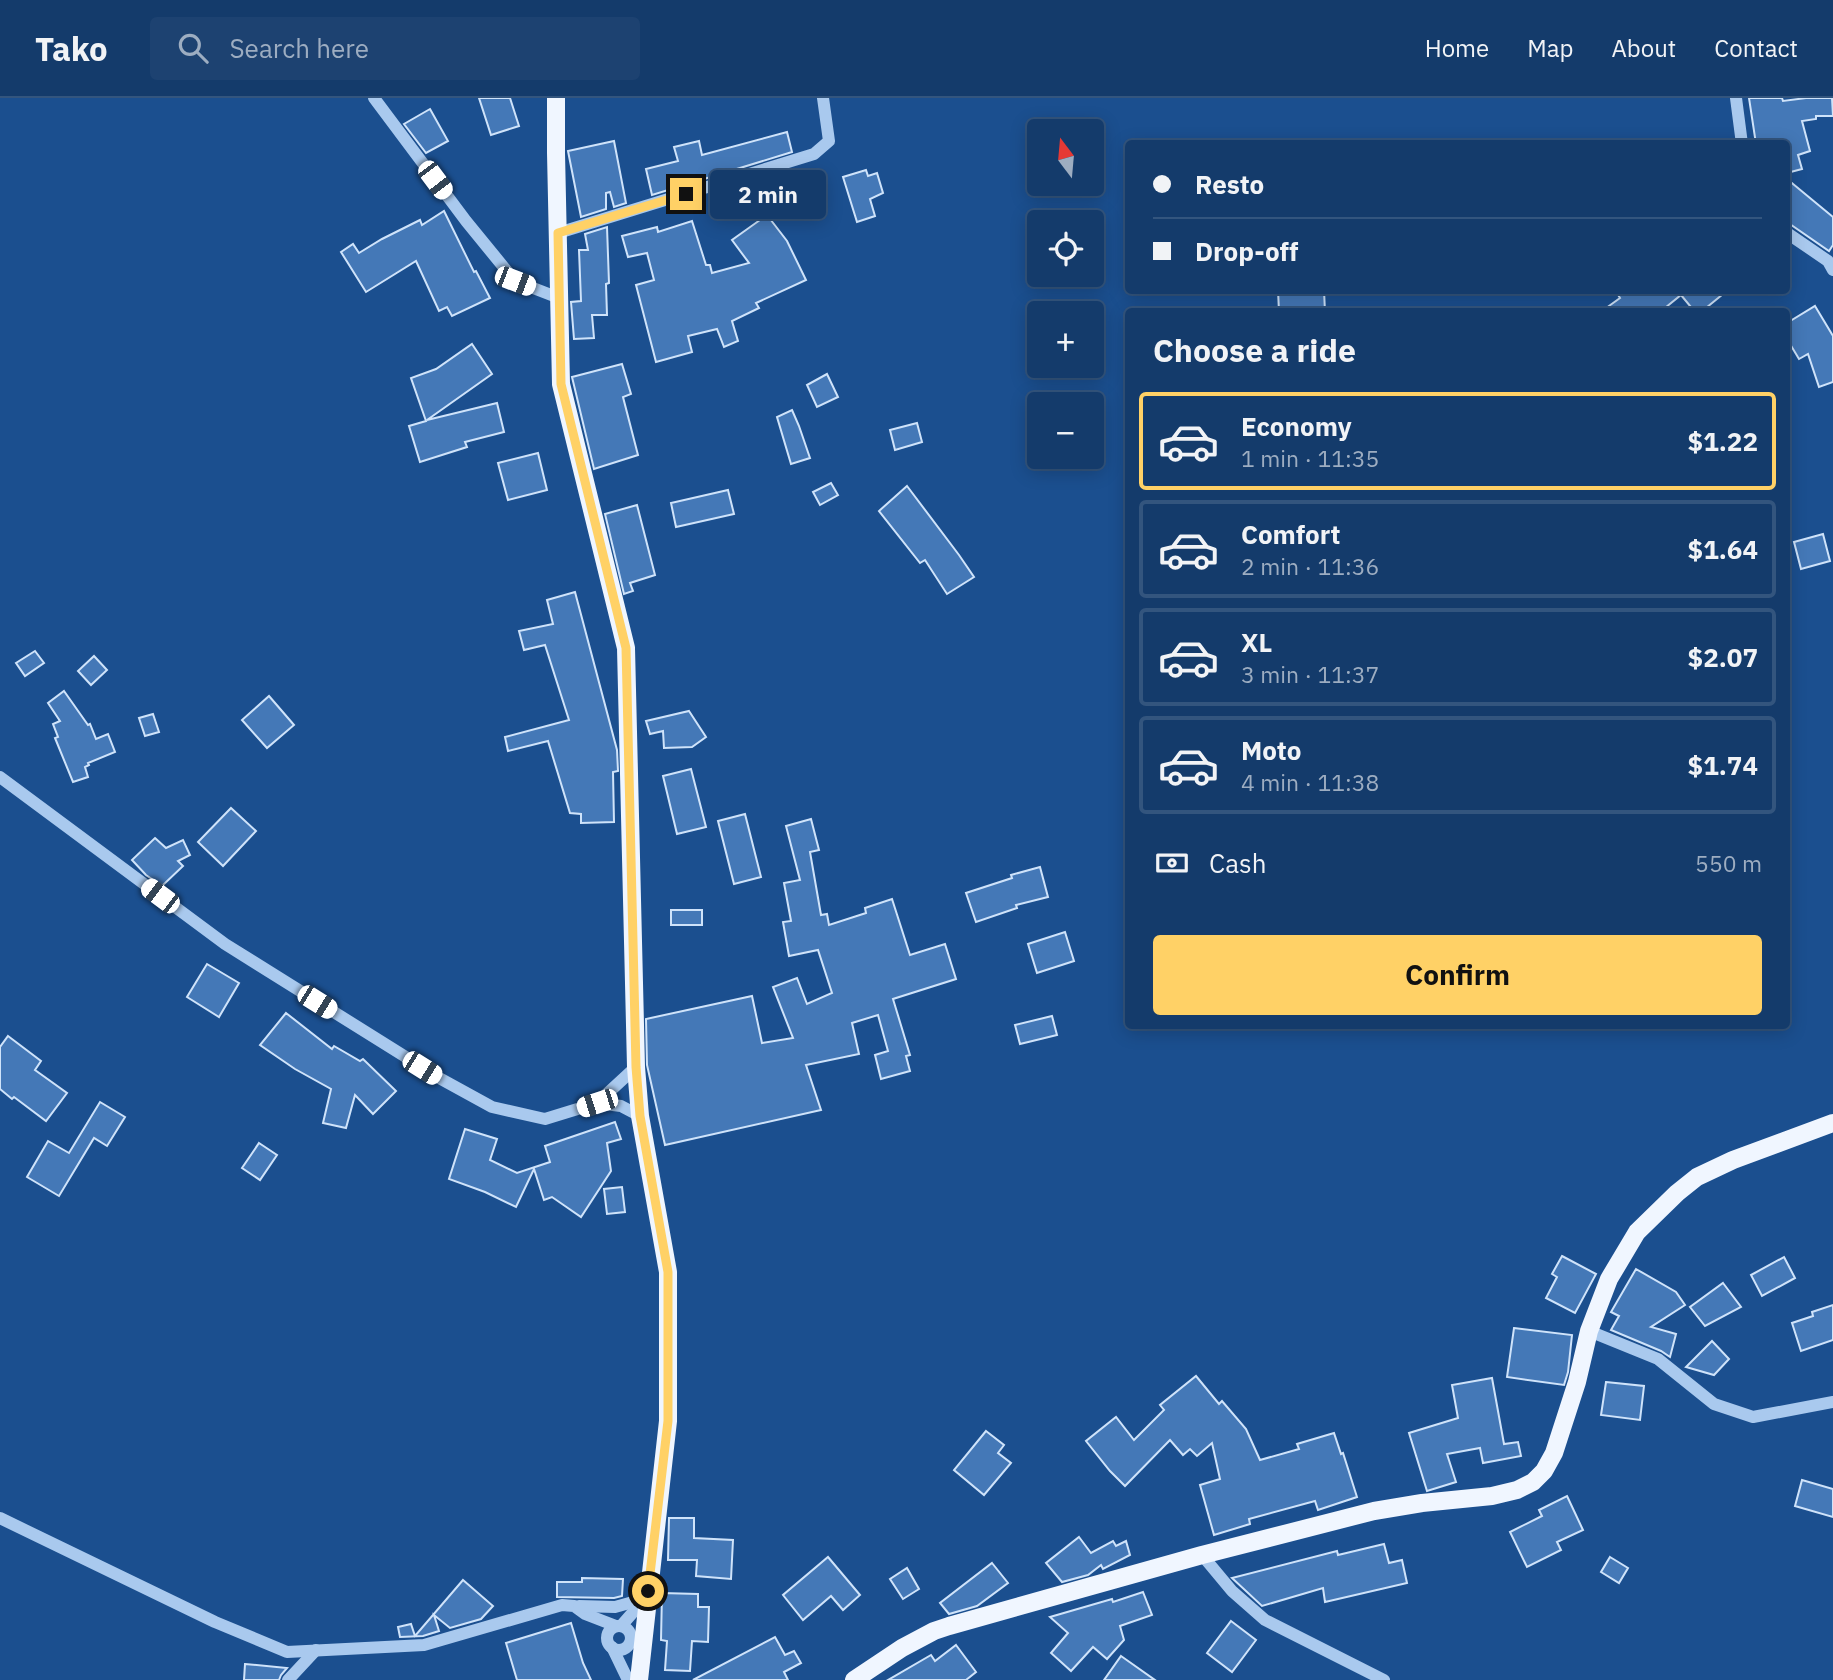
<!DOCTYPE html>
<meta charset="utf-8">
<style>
:root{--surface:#143b6b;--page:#1d4271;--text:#f1f3f6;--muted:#9dadc1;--line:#33557e;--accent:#ffd166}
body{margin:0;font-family:"IBM Plex Sans",sans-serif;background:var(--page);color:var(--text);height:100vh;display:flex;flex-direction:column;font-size:26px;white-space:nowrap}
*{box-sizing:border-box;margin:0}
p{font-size:23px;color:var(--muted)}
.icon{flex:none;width:38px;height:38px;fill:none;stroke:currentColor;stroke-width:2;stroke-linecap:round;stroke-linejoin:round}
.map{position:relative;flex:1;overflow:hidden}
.panel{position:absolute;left:1125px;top:210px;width:665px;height:721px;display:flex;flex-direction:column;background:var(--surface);border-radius:7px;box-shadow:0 4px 18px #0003,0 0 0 2px var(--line)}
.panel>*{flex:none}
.hud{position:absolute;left:1125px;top:42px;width:665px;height:154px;border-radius:7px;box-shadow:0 4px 18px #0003,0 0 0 2px var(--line);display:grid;align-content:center;height:154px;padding:0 28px;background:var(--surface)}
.needle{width:46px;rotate:344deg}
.tools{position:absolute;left:1027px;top:21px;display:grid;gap:14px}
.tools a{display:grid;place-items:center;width:77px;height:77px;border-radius:7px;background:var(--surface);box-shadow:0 4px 18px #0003,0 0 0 2px var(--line);font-size:35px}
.end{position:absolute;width:32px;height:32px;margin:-16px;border:9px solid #ffd166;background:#111;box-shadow:0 0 0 4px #111}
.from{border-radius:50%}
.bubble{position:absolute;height:49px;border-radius:7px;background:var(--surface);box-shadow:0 4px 18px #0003,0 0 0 2px var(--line);font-size:23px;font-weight:700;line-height:49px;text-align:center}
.car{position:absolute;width:21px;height:42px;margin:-21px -10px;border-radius:9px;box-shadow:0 0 5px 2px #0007;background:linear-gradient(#fff 24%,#345 0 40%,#fff 0 76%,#345 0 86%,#fff 0)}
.hud b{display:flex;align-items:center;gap:24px;height:66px;font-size:26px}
.hud b+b{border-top:2px solid var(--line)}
.hud i{width:18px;height:18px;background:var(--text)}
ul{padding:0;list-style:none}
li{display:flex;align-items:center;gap:21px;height:98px;margin:0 14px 10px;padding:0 14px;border:4px solid var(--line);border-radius:7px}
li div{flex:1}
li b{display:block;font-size:26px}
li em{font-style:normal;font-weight:700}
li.on{border-color:var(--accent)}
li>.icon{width:63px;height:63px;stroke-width:1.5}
h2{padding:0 28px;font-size:32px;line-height:84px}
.pay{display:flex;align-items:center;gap:18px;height:77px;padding:0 28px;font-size:26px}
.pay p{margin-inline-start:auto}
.button{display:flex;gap:14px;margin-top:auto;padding:14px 28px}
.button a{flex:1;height:80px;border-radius:7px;background:var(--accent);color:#111;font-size:28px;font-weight:700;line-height:80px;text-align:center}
header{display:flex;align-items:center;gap:42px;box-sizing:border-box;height:98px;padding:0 35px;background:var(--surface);border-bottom:2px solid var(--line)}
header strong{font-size:33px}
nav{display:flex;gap:38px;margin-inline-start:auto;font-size:24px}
.search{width:490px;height:63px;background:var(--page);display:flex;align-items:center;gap:18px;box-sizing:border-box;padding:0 24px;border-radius:7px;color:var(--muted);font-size:26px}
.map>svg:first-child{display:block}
</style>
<header>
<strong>Tako</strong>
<div class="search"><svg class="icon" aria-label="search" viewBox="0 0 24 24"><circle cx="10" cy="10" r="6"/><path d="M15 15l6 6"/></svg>Search here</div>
<nav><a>Home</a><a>Map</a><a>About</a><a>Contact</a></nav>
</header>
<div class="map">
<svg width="1833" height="1582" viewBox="0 0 1833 1582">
<rect width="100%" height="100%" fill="#1b4f8f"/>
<g fill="#4478b7" stroke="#cfe3fa" stroke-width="2">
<path d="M 479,0 L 510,0 L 519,28 L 491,37 Z"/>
<path d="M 1749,0 L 1782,0 L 1783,3 L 1806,0 L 1832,0 L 1833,18 L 1816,18 L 1816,21 L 1802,23 L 1810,53 L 1798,57 L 1802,71 L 1787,75 L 1787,46 L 1756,46 Z"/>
<path d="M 430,11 L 448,43 L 426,55 L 404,26 Z"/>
<path d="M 787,34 L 792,54 L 652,97 L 646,71 L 678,63 L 674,49 L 699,43 L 702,57 Z"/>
<path d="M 614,43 L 626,105 L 614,109 L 610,94 L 606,95 L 606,111 L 581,119 L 568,53 Z"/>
<path d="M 866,72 L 868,78 L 877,75 L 883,95 L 870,101 L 875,118 L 857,124 L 843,79 Z"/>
<path d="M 1787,81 L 1833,119 L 1833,147 L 1829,153 L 1787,124 Z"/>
<path d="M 444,113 L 474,174 L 476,173 L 490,200 L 452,218 L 447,209 L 439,213 L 416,163 L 366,194 L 341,154 L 353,146 L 359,155 L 382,141 L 420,122 L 422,127 Z"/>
<path d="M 767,117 L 787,143 L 806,182 L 756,205 L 759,210 L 732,223 L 738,243 L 724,249 L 717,231 L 688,238 L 692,254 L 656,264 L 636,187 L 654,182 L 647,155 L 628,159 L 622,138 L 657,129 L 658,134 L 692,123 L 706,167 L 710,167 L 712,175 L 749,165 L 732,142 Z"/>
<path d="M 607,129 L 609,185 L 606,186 L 607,217 L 592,217 L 594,240 L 574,241 L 571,204 L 581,203 L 579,152 L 588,152 L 585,136 Z"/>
<path d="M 1278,192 L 1324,192 L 1325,214 L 1279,214 Z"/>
<path d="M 1615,192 L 1728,192 L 1701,214 L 1695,214 L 1681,197 L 1660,214 L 1602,213 L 1620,200 Z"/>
<path d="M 1815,208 L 1833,238 L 1833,284 L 1819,289 L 1808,256 L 1799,261 L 1787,241 L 1787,225 Z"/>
<path d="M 472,246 L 492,276 L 427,322 L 497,305 L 504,334 L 465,344 L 467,349 L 420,364 L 409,328 L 426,323 L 411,280 L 436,271 Z"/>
<path d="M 622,266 L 631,296 L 623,299 L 638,357 L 594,371 L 572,279 Z"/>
<path d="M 827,276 L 838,299 L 817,309 L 807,287 Z"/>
<path d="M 792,312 L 799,328 L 810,360 L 791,366 L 777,319 Z"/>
<path d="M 917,325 L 922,344 L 895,352 L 890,332 Z"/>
<path d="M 538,355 L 547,392 L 508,402 L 498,365 Z"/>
<path d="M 831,385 L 838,397 L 820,407 L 813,394 Z"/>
<path d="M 907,388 L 959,457 L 974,479 L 947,496 L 925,462 L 920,465 L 879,413 Z"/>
<path d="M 728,392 L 734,416 L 676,429 L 671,405 Z"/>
<path d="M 637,407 L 655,477 L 630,485 L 633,493 L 624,496 L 605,416 Z"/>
<path d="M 1823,436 L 1830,463 L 1801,471 L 1794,444 Z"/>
<path d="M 575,494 L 617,652 L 618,673 L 613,674 L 614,724 L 581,725 L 581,716 L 570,715 L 548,643 L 508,653 L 505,639 L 569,622 L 545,547 L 524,552 L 519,533 L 553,526 L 547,502 Z"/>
<path d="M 35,553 L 44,565 L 25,578 L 16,565 Z"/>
<path d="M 94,558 L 107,572 L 91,587 L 78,573 Z"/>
<path d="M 64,593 L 88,627 L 90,626 L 96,641 L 108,636 L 115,654 L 88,665 L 89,667 L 85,669 L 88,679 L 73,684 L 55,640 L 58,639 L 53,626 L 60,623 L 48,605 Z"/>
<path d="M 269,598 L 294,627 L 267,650 L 242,622 Z"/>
<path d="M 689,613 L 706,639 L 692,649 L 664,650 L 663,633 L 650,636 L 646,623 Z"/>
<path d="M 153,616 L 159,634 L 145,638 L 139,620 Z"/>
<path d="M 691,671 L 706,729 L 677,736 L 663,678 Z"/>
<path d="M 231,710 L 256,733 L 223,768 L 198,744 Z"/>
<path d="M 745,716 L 761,779 L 734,786 L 718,723 Z"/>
<path d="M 811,721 L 819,752 L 810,754 L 821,817 L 827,816 L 829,827 L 866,815 L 865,810 L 892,801 L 910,857 L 945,846 L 956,881 L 893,901 L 910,957 L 906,958 L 910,973 L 881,981 L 875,957 L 888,953 L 878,917 L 852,925 L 859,956 L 806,967 L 821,1012 L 665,1047 L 647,967 L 646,921 L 752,898 L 762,945 L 793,940 L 773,889 L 797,880 L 807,906 L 832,895 L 818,852 L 789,858 L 783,824 L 791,823 L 784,785 L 800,782 L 786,728 Z"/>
<path d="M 155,740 L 166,750 L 183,742 L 190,757 L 178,763 L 183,768 L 162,788 L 146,777 L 132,762 Z"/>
<path d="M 1040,769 L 1048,799 L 1016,807 L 1017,810 L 976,824 L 966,795 L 1012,780 L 1011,777 Z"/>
<rect x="671" y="812" width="31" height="15"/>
<path d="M 1065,834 L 1074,863 L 1037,875 L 1028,846 Z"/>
<path d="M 207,866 L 239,885 L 219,919 L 187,899 Z"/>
<path d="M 286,915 L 332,951 L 334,948 L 360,963 L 363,961 L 396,993 L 373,1016 L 355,997 L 346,1030 L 323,1025 L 331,991 L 295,971 L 260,947 Z"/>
<path d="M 1052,918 L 1057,937 L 1020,946 L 1015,927 Z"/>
<path d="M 8,938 L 41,963 L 35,972 L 67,995 L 46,1023 L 14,999 L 12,1001 L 0,991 L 0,949 Z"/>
<path d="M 100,1004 L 125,1019 L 107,1048 L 94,1040 L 59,1098 L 27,1079 L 48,1043 L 69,1055 Z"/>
<path d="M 615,1024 L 621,1041 L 607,1045 L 611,1073 L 581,1119 L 552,1099 L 544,1102 L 534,1071 L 516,1109 L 485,1094 L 449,1081 L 465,1031 L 497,1041 L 490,1062 L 517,1075 L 550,1064 L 545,1048 Z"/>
<path d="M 259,1045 L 277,1057 L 260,1082 L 242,1070 Z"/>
<path d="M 622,1089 L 625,1114 L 607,1116 L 604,1091 Z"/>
<path d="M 1562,1158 L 1596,1176 L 1575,1215 L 1546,1200 L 1557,1179 L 1552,1176 Z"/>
<path d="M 1784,1159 L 1795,1180 L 1762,1198 L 1751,1177 Z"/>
<path d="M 1636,1171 L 1676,1194 L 1685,1207 L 1651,1229 L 1676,1236 L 1670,1259 L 1661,1253 L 1611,1232 L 1619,1218 L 1611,1214 Z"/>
<path d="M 1723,1185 L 1741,1209 L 1705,1228 L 1690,1209 Z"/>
<path d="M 1833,1207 L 1833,1242 L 1801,1253 L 1792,1225 L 1813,1218 L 1812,1214 Z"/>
<path d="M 1514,1230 L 1572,1237 L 1568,1274 L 1564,1287 L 1507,1279 Z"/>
<path d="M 1712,1243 L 1729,1261 L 1714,1277 L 1686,1269 Z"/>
<path d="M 1196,1278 L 1219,1306 L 1222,1303 L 1246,1331 L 1260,1362 L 1299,1351 L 1297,1346 L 1334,1335 L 1341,1356 L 1343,1355 L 1357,1399 L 1318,1412 L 1315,1403 L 1249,1421 L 1250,1426 L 1214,1437 L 1200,1387 L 1220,1381 L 1212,1345 L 1197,1358 L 1190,1351 L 1183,1357 L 1170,1342 L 1125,1388 L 1110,1373 L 1086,1343 L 1116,1319 L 1134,1342 L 1164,1312 L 1160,1307 Z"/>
<path d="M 1492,1280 L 1504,1346 L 1518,1344 L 1521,1358 L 1483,1365 L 1480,1350 L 1447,1356 L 1456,1384 L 1427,1393 L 1409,1335 L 1458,1320 L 1452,1287 Z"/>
<path d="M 1606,1284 L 1644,1288 L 1640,1322 L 1601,1317 Z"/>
<path d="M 986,1333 L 1004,1347 L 998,1355 L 1011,1365 L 984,1397 L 954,1372 Z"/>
<path d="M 1802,1382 L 1833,1391 L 1833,1419 L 1795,1408 Z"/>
<path d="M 1567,1398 L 1583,1432 L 1557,1444 L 1561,1452 L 1527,1469 L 1510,1434 L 1542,1418 L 1539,1412 Z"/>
<path d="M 669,1420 L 694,1420 L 694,1440 L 733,1442 L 731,1481 L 696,1478 L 697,1462 L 668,1462 Z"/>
<path d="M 1079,1439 L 1091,1455 L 1113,1443 L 1116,1448 L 1126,1443 L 1130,1457 L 1103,1471 L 1101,1467 L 1088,1477 L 1062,1484 L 1046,1465 Z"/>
<path d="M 1384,1446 L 1389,1465 L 1402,1462 L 1407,1485 L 1325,1504 L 1323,1490 L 1262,1508 L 1232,1480 L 1337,1453 L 1338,1457 Z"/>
<path d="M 828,1459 L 860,1497 L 843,1512 L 831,1498 L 803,1522 L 783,1497 Z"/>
<path d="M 1610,1459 L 1628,1470 L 1619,1485 L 1601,1474 Z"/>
<path d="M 992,1465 L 1008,1485 L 977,1508 L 949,1516 L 940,1505 Z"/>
<path d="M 907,1470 L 919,1491 L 903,1501 L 890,1481 Z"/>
<path d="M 582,1480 L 623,1481 L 622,1498 L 614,1500 L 557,1499 L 557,1484 L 582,1484 Z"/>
<path d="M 463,1482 L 493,1508 L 481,1521 L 450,1530 L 434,1517 L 439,1533 L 423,1538 L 400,1539 L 398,1529 L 411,1526 L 415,1538 Z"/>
<path d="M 1143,1494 L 1152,1517 L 1120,1528 L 1124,1542 L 1107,1561 L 1093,1549 L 1071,1573 L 1051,1555 L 1068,1535 L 1050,1519 L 1112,1501 L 1113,1504 Z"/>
<path d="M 662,1495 L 698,1496 L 698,1509 L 709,1509 L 708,1544 L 692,1543 L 690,1573 L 665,1572 L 667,1543 L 661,1542 Z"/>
<path d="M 1231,1523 L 1256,1542 L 1232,1574 L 1207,1555 Z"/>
<path d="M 571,1525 L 583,1565 L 591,1582 L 517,1582 L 506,1545 Z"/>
<path d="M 775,1539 L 785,1557 L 794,1553 L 801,1565 L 784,1574 L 788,1582 L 693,1582 Z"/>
<path d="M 956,1547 L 976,1574 L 966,1582 L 888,1582 L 931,1557 L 935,1563 Z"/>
<path d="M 1121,1558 L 1155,1582 L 1104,1582 Z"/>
<path d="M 245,1566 L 287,1570 L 281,1577 L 279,1582 L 244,1582 Z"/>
</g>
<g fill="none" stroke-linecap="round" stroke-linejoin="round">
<g stroke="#a9c9ee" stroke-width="12">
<path d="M 374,0 L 466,123 L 515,183 L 559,200"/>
<path d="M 1736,0 L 1742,46"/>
<path d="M 558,135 L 814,56 L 829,43 L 823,0"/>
<path d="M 1787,135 L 1828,163 L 1833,172"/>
<path d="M 0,679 L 225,846 L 441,981 L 492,1009 L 545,1021 L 597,1005 L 636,969"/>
<path d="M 597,1005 L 621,1008 L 640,1018"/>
<path d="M 1589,1233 L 1658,1261 L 1714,1306 L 1753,1319 L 1833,1304"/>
<path d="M 0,1420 L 215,1524 L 287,1554 L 424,1547 L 562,1507 L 574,1508 L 585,1516 L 616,1528"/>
<path d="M 1202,1457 L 1232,1493 L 1265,1522 L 1384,1582"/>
<path d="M 579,1508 L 615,1509 L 633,1504 L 648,1493"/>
<path d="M 621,1528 L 635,1512 L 644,1499"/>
<circle cx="619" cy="1540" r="12"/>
<path d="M 612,1549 L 628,1582"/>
<path d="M 288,1582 L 316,1552"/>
</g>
<g stroke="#f0f6ff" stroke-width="18">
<path d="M 556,0 L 556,55 L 561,286 L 626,550 L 636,969 L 640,1018 L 668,1174 L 668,1323 L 639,1582"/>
<path d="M 854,1582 L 902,1550 L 934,1533 L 949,1528 L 1202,1457 L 1374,1413 L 1422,1405 L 1492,1398 L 1517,1392 L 1533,1384 L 1544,1373 L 1554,1355 L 1577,1284 L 1589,1233 L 1609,1181 L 1637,1134 L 1677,1095 L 1697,1079 L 1733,1062 L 1833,1025"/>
</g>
</g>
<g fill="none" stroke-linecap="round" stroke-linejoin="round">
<path stroke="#ffd166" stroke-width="9" d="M 648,1493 L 668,1323 L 668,1174 L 640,1018 L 636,969 L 626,550 L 561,286 L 558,135 L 686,96"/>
</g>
</svg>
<div class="tools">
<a><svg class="needle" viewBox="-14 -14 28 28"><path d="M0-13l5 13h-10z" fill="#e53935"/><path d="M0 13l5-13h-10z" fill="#9dadc1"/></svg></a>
<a><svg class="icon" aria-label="locate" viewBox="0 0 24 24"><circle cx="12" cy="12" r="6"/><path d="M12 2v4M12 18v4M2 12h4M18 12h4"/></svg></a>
<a>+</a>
<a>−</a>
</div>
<i class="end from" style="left:648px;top:1493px"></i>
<i class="end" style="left:686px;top:96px"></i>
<div class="bubble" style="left:710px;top:72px;width:116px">2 min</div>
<i class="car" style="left:435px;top:82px;rotate:143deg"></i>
<i class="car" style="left:515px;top:183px;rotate:111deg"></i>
<i class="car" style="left:160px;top:798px;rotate:307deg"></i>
<i class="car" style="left:317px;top:904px;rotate:122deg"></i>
<i class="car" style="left:422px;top:970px;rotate:122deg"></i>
<i class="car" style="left:597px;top:1005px;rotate:252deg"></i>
<div class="hud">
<b><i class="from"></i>Resto</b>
<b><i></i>Drop-off</b>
</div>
<section class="panel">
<h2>Choose a ride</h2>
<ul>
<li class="on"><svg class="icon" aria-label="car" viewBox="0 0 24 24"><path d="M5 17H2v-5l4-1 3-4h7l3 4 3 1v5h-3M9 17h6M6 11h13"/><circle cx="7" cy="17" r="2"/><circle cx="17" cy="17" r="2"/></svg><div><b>Economy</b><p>1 min · 11:35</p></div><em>$1.22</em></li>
<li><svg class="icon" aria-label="car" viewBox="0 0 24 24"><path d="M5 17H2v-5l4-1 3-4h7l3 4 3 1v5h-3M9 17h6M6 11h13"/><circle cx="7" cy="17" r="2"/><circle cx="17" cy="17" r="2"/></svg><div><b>Comfort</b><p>2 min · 11:36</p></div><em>$1.64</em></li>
<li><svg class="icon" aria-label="car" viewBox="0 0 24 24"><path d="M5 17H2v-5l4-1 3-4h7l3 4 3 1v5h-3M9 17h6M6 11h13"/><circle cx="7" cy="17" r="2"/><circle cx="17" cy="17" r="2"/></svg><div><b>XL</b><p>3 min · 11:37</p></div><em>$2.07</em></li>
<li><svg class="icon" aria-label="car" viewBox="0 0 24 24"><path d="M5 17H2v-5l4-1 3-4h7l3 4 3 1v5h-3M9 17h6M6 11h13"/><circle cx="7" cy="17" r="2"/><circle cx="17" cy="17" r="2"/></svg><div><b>Moto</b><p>4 min · 11:38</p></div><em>$1.74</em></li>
</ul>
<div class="pay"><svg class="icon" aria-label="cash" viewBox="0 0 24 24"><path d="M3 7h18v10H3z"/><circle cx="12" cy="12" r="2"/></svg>Cash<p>550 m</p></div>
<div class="button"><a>Confirm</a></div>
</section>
</div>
